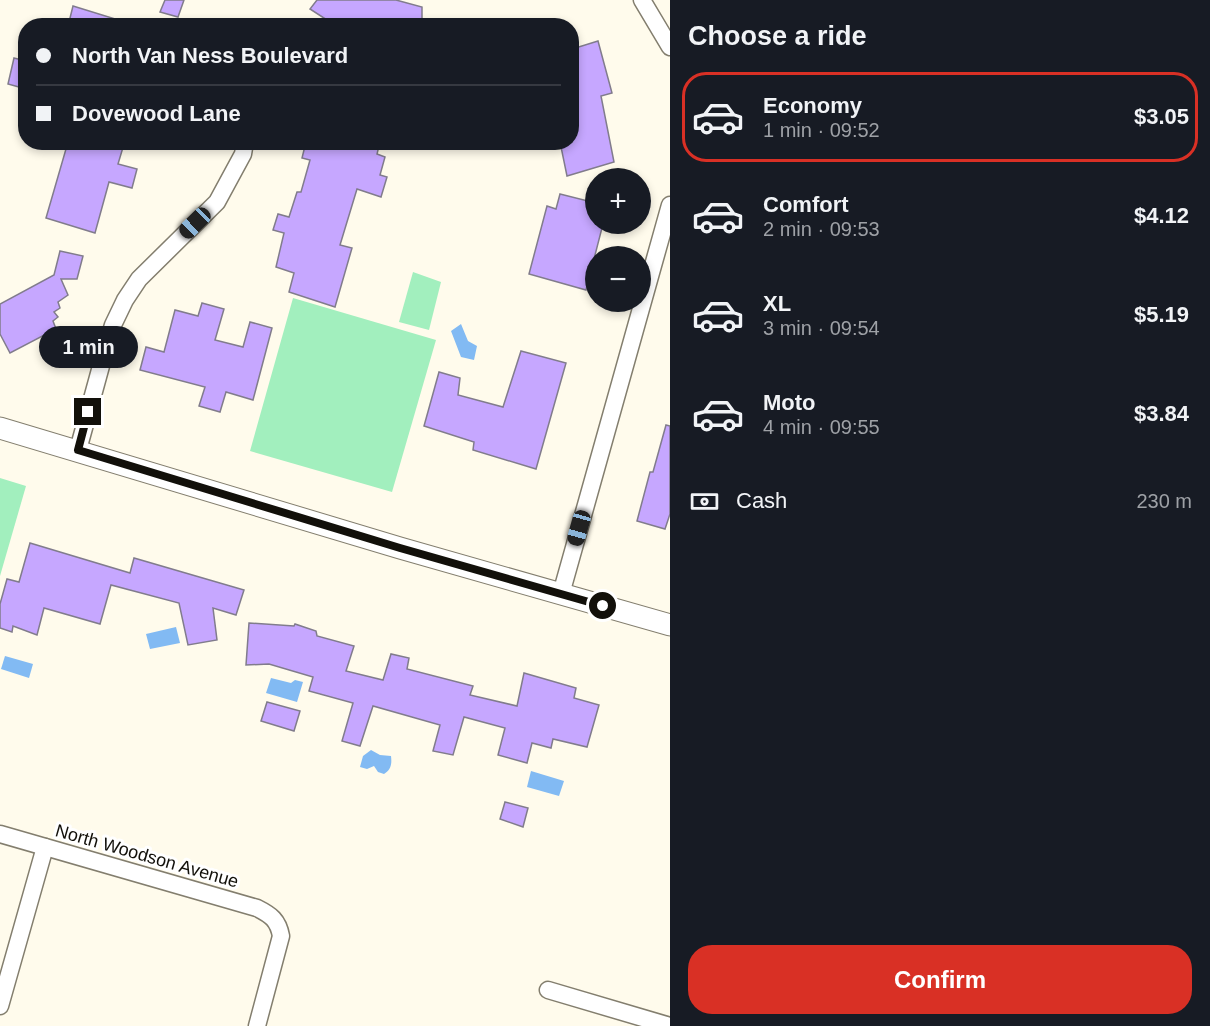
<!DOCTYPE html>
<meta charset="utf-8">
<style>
:root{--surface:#171b24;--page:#20242c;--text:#f1f3f6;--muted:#9ea1a6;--line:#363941;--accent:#d93025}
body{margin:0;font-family:Helvetica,sans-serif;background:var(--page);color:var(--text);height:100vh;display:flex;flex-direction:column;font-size:22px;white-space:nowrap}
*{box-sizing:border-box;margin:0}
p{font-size:20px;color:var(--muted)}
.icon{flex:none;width:33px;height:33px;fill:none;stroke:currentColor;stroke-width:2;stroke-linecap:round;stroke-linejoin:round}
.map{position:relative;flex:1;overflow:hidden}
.sheet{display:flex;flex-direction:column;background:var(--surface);width:540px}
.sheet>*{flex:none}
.top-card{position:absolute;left:18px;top:18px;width:561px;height:132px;border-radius:24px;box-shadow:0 3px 9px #0003;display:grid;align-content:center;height:132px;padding:0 18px;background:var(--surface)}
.buttons{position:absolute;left:585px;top:168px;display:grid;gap:12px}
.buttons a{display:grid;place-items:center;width:66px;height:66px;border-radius:50%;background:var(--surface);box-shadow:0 3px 9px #0003;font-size:30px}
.end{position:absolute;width:27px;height:27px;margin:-14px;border:8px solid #12100a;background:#fff;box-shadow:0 0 0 3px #fff}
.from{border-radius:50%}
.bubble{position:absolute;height:42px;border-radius:21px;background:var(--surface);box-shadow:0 3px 9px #0003;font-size:20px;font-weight:800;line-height:42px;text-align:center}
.car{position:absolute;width:18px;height:36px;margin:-18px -9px;border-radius:8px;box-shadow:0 0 4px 2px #0007;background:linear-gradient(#222 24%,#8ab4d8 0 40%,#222 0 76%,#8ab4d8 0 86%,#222 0)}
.top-card b{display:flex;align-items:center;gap:21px;height:57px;font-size:22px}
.top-card b+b{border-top:2px solid var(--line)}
.top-card i{width:15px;height:15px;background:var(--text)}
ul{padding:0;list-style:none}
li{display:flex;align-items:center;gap:18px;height:90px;margin:0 12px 9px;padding:0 6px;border:3px solid transparent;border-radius:24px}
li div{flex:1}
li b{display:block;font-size:22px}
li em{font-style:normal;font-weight:800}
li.on{border-color:var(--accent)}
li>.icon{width:54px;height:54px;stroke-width:1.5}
h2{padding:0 18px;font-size:27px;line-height:72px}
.pay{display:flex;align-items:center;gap:15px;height:66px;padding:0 18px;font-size:22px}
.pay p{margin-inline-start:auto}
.button{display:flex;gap:12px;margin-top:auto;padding:12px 18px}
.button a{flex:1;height:69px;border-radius:24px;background:var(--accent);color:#fff;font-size:24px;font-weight:800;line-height:69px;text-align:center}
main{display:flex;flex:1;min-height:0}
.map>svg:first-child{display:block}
</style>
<main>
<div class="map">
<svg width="670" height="1026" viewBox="0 0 670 1026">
<rect width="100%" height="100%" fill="#fffbec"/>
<g fill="#a2efbe">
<path d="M 413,272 L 441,282 L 429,330 L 399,322 Z"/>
<path d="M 293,298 L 436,340 L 392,492 L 250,451 Z"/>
<path d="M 0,478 L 26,486 L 0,576 Z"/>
</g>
<g fill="#82baf3">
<path d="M 461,324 L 468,341 L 477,346 L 474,360 L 461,357 L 451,331 Z"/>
<path d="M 176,627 L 180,643 L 150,649 L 146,634 Z"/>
<path d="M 5,656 L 33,664 L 29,678 L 1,669 Z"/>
<path d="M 271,678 L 291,683 L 295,680 L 303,682 L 297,702 L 266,693 Z"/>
<path d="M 371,750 L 380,755 L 391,756 C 392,764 391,770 384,774 L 378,772 L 374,766 L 367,769 L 360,767 L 363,756 Z"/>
<path d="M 531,771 L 564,781 L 559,796 L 527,787 Z"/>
</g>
<g fill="#c6a7ff" stroke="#817c8c" stroke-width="1.5">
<path d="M 165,0 L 184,0 L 178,17 L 160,12 Z"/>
<path d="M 317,0 L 396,0 L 422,7 L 422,26 L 347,26 L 347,21 L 330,22 L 310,9 Z"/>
<path d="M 73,6 L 125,22 L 125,26 L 68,26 Z"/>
<path d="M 598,41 L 612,93 L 601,96 L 614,162 L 567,176 L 560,142 L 572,142 L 572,49 Z"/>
<path d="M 14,58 L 26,61 L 26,89 L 8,84 Z"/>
<path d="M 68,142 L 117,142 L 124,144 L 118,164 L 137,169 L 132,188 L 109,182 L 95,233 L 46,218 Z"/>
<path d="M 306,142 L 380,142 L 377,154 L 385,157 L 380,175 L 387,177 L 381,197 L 357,189 L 340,245 L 352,248 L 335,307 L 289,292 L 294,273 L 276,267 L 284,233 L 273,230 L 278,214 L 289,217 L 297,192 L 301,192 L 310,160 L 302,158 Z"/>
<path d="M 560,194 L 596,203 L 596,224 L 603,224 L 586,290 L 529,274 L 547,206 L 556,209 Z"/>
<path d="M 60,251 L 83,256 L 77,279 L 61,279 L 68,295 L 58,302 L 60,308 L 54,312 L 58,317 L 53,321 L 56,329 L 10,353 L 0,334 L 0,304 L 54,275 Z"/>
<path d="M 202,303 L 224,309 L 215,340 L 243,347 L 250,322 L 272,328 L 253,400 L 226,392 L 220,412 L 199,406 L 205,387 L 140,370 L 146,347 L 164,352 L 175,310 L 198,316 Z"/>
<path d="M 521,351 L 566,363 L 536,469 L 473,450 L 474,442 L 424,426 L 439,372 L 460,378 L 458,395 L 503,407 Z"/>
<path d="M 666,425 L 670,426 L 670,514 L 665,529 L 637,521 L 650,472 L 653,472 Z"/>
<path d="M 30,543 L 130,573 L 134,558 L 244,590 L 236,615 L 213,608 L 217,640 L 188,645 L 179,603 L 111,585 L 100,624 L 44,608 L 37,635 L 13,626 L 12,632 L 0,628 L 0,604 L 7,579 L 19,582 Z"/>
<path d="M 249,623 L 294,626 L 295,624 L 316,631 L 317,636 L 354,646 L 346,671 L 383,680 L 391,654 L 409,658 L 407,669 L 473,686 L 470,695 L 517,706 L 524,673 L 576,688 L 574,698 L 599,705 L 587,747 L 553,739 L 551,748 L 532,743 L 527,763 L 498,755 L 505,728 L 464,717 L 453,755 L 433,751 L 440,725 L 373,706 L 360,746 L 342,741 L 353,703 L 309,691 L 313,677 L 269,664 L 246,665 Z"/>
<path d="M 267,702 L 300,711 L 294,731 L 261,721 Z"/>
<path d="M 505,802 L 528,808 L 523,827 L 500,819 Z"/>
</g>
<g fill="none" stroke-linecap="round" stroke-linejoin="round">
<g stroke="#837e6e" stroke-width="19">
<g id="minor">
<path d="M 642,0 L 670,47"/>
<path d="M 78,450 L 104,355 L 113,325 L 125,300 L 139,279 L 217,202 L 243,154 L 245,142"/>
<path d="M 561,594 L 670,205"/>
<path d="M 0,834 L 257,908 C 271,915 278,920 281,936 L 257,1026"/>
<path d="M 548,990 L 670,1026"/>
<path d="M 0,1006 L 45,847"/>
</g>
</g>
<g stroke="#837e6e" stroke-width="23">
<path id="tertiary" d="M 0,428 L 400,548 L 670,625"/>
</g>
<use href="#minor" stroke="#fff" stroke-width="16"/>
<use href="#tertiary" stroke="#fff" stroke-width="21"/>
</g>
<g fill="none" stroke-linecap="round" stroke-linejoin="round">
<path stroke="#12100a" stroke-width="8" d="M 88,412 L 78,450 L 400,548 L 603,606"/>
</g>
<g text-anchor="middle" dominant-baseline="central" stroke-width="6" stroke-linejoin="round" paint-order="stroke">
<g font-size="18" fill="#12100a" stroke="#fff">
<text transform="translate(147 856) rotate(16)">North Woodson Avenue</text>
</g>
</g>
</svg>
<div class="buttons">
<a>+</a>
<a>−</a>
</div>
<i class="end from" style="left:603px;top:606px"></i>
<i class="end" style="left:88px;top:412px"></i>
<div class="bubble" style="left:39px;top:326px;width:99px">1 min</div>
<i class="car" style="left:195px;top:223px;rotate:226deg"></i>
<i class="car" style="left:579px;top:528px;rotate:196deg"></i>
<div class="top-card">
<b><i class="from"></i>North Van Ness Boulevard</b>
<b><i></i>Dovewood Lane</b>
</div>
</div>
<section class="sheet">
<h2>Choose a ride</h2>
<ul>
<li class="on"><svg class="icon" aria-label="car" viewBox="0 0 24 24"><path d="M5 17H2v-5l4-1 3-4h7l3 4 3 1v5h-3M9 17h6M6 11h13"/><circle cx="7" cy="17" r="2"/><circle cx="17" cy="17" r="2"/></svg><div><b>Economy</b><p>1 min · 09:52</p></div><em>$3.05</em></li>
<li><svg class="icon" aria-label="car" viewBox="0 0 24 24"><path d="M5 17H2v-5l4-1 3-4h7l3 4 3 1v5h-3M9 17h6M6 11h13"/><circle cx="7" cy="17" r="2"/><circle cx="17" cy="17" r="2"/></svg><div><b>Comfort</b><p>2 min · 09:53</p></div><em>$4.12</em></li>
<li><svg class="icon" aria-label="car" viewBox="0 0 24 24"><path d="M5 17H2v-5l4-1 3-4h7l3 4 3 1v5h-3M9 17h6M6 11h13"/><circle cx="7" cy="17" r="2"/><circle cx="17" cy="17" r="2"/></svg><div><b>XL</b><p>3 min · 09:54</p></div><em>$5.19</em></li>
<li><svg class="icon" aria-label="car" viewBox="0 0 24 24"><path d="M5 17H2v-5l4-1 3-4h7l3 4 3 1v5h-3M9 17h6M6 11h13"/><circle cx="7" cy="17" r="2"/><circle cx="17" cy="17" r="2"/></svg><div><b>Moto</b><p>4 min · 09:55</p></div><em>$3.84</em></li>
</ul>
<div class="pay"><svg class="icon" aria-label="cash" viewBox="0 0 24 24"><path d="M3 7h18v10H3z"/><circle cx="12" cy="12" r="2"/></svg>Cash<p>230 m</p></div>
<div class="button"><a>Confirm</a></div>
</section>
</main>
